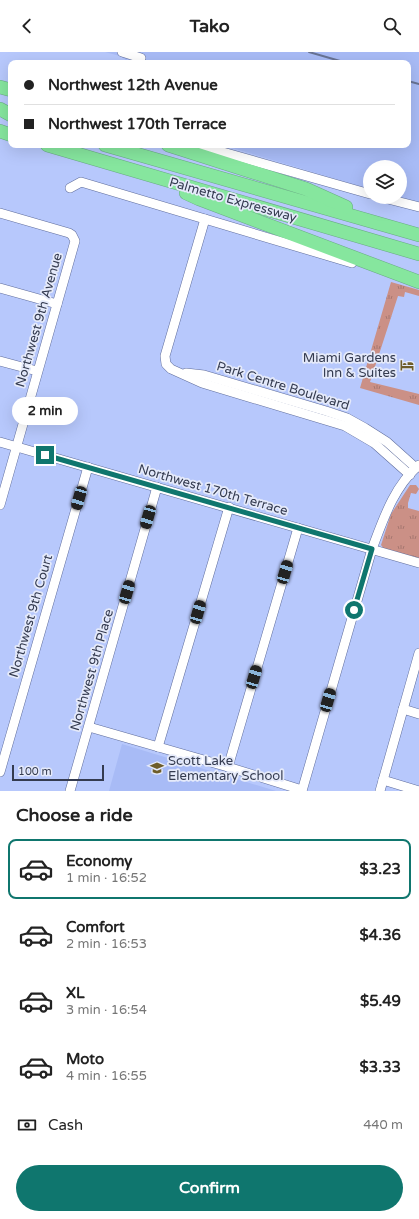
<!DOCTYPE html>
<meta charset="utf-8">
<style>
:root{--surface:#fff;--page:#f2f2f2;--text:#222;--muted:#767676;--line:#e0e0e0;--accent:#0f766e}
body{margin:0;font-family:"Varela Round",sans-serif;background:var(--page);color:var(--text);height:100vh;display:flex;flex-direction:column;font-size:15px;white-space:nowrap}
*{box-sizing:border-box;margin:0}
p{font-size:13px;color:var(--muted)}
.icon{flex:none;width:22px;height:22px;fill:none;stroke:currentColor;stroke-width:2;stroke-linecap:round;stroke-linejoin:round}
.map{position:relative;height:739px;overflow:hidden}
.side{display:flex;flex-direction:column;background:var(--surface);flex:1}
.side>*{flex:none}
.banner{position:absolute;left:8px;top:8px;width:403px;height:88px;border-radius:8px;box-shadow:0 4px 16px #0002;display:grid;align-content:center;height:88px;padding:0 16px;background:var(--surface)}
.controls{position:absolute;left:363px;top:108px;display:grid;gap:8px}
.controls a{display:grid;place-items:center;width:44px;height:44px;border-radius:50%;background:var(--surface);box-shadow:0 4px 16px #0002;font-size:20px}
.scale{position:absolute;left:12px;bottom:10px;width:92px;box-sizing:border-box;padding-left:4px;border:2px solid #343b50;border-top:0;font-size:11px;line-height:14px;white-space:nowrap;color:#343b50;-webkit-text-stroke:3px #e5eafa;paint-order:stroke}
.end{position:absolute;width:18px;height:18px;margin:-9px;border:5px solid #0f766e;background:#fff;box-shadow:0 0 0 2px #fff}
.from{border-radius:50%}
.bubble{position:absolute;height:28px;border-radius:14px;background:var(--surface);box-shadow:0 4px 16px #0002;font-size:13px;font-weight:700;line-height:28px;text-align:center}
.car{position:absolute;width:12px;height:24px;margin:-12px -6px;border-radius:5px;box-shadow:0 0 3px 1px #0007;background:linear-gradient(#222 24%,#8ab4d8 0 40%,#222 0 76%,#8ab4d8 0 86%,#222 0)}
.banner b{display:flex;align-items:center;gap:14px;height:38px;font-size:15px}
.banner b+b{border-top:1px solid var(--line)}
.banner i{width:10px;height:10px;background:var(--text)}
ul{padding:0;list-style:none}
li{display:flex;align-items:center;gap:12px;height:60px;margin:0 8px 6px;padding:0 8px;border:2px solid transparent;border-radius:8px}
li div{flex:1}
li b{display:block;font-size:15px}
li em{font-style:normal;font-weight:700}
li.active{border-color:var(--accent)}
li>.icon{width:36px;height:36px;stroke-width:1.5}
h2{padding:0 16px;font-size:18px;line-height:48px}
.pay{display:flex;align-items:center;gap:10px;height:44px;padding:0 16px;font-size:15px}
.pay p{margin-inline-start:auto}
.button{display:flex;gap:8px;margin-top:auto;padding:8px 16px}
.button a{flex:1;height:46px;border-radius:24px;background:var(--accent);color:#fff;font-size:16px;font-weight:700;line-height:46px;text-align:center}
header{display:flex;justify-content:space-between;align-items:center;height:52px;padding:0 16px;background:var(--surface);font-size:18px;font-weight:700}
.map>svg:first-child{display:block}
</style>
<header><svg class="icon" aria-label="back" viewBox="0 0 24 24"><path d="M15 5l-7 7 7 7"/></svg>Tako<svg class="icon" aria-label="search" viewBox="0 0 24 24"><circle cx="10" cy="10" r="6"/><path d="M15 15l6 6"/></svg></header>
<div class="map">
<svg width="419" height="739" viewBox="0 0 419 739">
<defs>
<pattern id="grass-tufts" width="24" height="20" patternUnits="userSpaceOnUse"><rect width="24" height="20" fill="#cb9086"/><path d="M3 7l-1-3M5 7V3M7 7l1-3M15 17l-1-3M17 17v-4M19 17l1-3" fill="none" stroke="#a67770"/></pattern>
</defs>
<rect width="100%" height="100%" fill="#b7c8fc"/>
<g fill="#a8bbf6">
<path d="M 105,0 L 419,0 L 419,151 L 399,145 L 400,145 L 400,115 L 370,115 L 370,137 L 222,93 L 408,93 L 408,11 L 130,11 L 120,4 Z"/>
<path d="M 122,692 L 276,739 L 109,739 Z"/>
</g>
<g fill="url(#grass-tufts)">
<path d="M 391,230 L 419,238 L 419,244 L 405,240 L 404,245 L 398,244 L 370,330 L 419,342 L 419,353 L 360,336 Z"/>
<path d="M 410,433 L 416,433 L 419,437 L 416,442 L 411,441 L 408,451 L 408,456 L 419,459 L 419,509 L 384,497 L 381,493 L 391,462 Z"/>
</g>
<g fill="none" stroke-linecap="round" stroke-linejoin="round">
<g stroke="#606e9d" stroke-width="10">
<g id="minor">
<path d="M 122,0 L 141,6"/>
<path d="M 198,93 L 370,142"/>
<path d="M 70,136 L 81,130 L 352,211"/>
<path d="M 380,145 L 419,155"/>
<path d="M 0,161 L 69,181 L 72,183 L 75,189 L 0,453"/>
<path d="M 205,167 L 165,304 L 166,312 L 171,317 L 202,331 L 345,374 L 374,391 L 410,423"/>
<path d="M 0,236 L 57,252"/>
<path d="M 0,309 L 37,319"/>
<path d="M 186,321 L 204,323 L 326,359 L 347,366 L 365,376 L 387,390 L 416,416"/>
<path d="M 0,390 L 419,511"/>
<path d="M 403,657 L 419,662"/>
<path d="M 89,675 L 228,715 L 302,738"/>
<path d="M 158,695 L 229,455"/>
<path d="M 228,715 L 298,476"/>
<path d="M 0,720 L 88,415"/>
<path d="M 383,728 L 419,739"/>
<path d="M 70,739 L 157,435"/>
<path d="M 302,739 L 372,497 C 383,468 394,434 419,413"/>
<path d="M 380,739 L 419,601"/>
</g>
</g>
<g stroke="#69aa83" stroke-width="14">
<g id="highway">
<path d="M 0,35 L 11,38"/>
<path d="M 0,57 L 11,63"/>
<path d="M 0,79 L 11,83"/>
<path d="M 47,93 L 419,202"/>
<path d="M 105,93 L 419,183"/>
<path d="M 168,93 L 306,137 L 346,155"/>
<path d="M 186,141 L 199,147 L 419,230"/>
</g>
</g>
<use href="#minor" stroke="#fff" stroke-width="9"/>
<use href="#highway" stroke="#86e69e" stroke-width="13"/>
<g stroke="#687394" stroke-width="2">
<path d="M 309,0 L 347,11"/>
<path d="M 408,22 L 409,22"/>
<path d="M 408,29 L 419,32"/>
</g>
</g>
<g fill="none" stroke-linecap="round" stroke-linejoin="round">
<path stroke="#0f766e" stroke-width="5" d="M 45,403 L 372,497 L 354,558"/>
</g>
<defs>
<g id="hotel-bare" transform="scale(1.08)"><path d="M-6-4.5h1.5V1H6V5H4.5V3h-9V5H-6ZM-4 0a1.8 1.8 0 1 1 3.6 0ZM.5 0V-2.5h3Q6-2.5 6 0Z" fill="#6e5d2b" stroke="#e5eafa" stroke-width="2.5" paint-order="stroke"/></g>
<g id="school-bare" transform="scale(1.08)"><path d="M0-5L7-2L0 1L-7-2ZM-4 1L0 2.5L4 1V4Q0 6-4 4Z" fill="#6e5d2b" stroke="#e5eafa" stroke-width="2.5" paint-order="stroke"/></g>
</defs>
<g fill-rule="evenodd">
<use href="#hotel-bare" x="407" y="313"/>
<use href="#school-bare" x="157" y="716"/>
</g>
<g text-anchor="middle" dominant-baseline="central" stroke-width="3.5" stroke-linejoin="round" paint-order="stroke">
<g font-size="13" fill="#343b50" stroke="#e5eafa">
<text transform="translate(233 148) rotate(16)">Palmetto Expressway</text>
<text transform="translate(39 268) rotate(-74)">Northwest 9th Avenue</text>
<text transform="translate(283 334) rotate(17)">Park Centre Boulevard</text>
<text transform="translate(213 438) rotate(16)">Northwest 170th Terrace</text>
<text transform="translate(31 564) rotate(-74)">Northwest 9th Court</text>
<text transform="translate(92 618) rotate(-74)">Northwest 9th Place</text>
</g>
<g font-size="13" fill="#343b50" stroke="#e5eafa" text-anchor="end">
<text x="396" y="306">Miami Gardens<tspan x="396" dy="15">Inn &amp; Suites</tspan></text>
<text x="168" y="709" text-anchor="start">Scott Lake<tspan x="168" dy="15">Elementary School</tspan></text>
</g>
</g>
</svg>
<div class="controls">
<a><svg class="icon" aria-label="layers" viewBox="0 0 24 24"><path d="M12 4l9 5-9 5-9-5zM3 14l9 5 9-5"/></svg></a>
</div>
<div class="scale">100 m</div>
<i class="end from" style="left:354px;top:558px"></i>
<i class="end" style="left:45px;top:403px"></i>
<div class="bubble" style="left:12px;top:345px;width:66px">2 min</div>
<i class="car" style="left:79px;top:446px;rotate:196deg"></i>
<i class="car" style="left:148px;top:465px;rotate:196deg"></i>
<i class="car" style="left:285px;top:520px;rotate:16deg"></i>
<i class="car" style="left:127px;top:540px;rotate:16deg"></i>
<i class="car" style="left:198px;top:560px;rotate:16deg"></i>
<i class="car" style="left:254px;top:625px;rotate:16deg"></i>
<i class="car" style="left:328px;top:648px;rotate:16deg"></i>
<div class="banner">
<b><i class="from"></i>Northwest 12th Avenue</b>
<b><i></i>Northwest 170th Terrace</b>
</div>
</div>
<section class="side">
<h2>Choose a ride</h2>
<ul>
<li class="active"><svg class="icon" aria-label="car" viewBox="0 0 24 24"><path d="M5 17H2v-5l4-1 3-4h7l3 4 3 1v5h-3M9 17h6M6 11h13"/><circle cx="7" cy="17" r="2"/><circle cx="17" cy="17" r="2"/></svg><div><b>Economy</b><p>1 min · 16:52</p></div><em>$3.23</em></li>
<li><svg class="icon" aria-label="car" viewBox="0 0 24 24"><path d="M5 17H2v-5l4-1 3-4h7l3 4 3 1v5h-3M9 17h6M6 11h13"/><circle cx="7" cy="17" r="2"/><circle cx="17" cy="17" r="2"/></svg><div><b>Comfort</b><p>2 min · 16:53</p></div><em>$4.36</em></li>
<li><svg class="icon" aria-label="car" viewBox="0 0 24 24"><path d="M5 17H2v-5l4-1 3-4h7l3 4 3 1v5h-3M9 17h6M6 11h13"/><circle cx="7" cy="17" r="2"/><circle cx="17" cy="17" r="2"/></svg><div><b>XL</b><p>3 min · 16:54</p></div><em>$5.49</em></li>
<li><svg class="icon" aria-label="car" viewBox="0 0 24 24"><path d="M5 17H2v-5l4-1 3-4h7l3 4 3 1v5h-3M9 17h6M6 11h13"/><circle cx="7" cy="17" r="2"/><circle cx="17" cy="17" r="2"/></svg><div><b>Moto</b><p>4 min · 16:55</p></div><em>$3.33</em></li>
</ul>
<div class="pay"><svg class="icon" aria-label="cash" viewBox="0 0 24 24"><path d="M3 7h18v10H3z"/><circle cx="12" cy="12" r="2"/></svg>Cash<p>440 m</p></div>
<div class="button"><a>Confirm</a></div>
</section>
